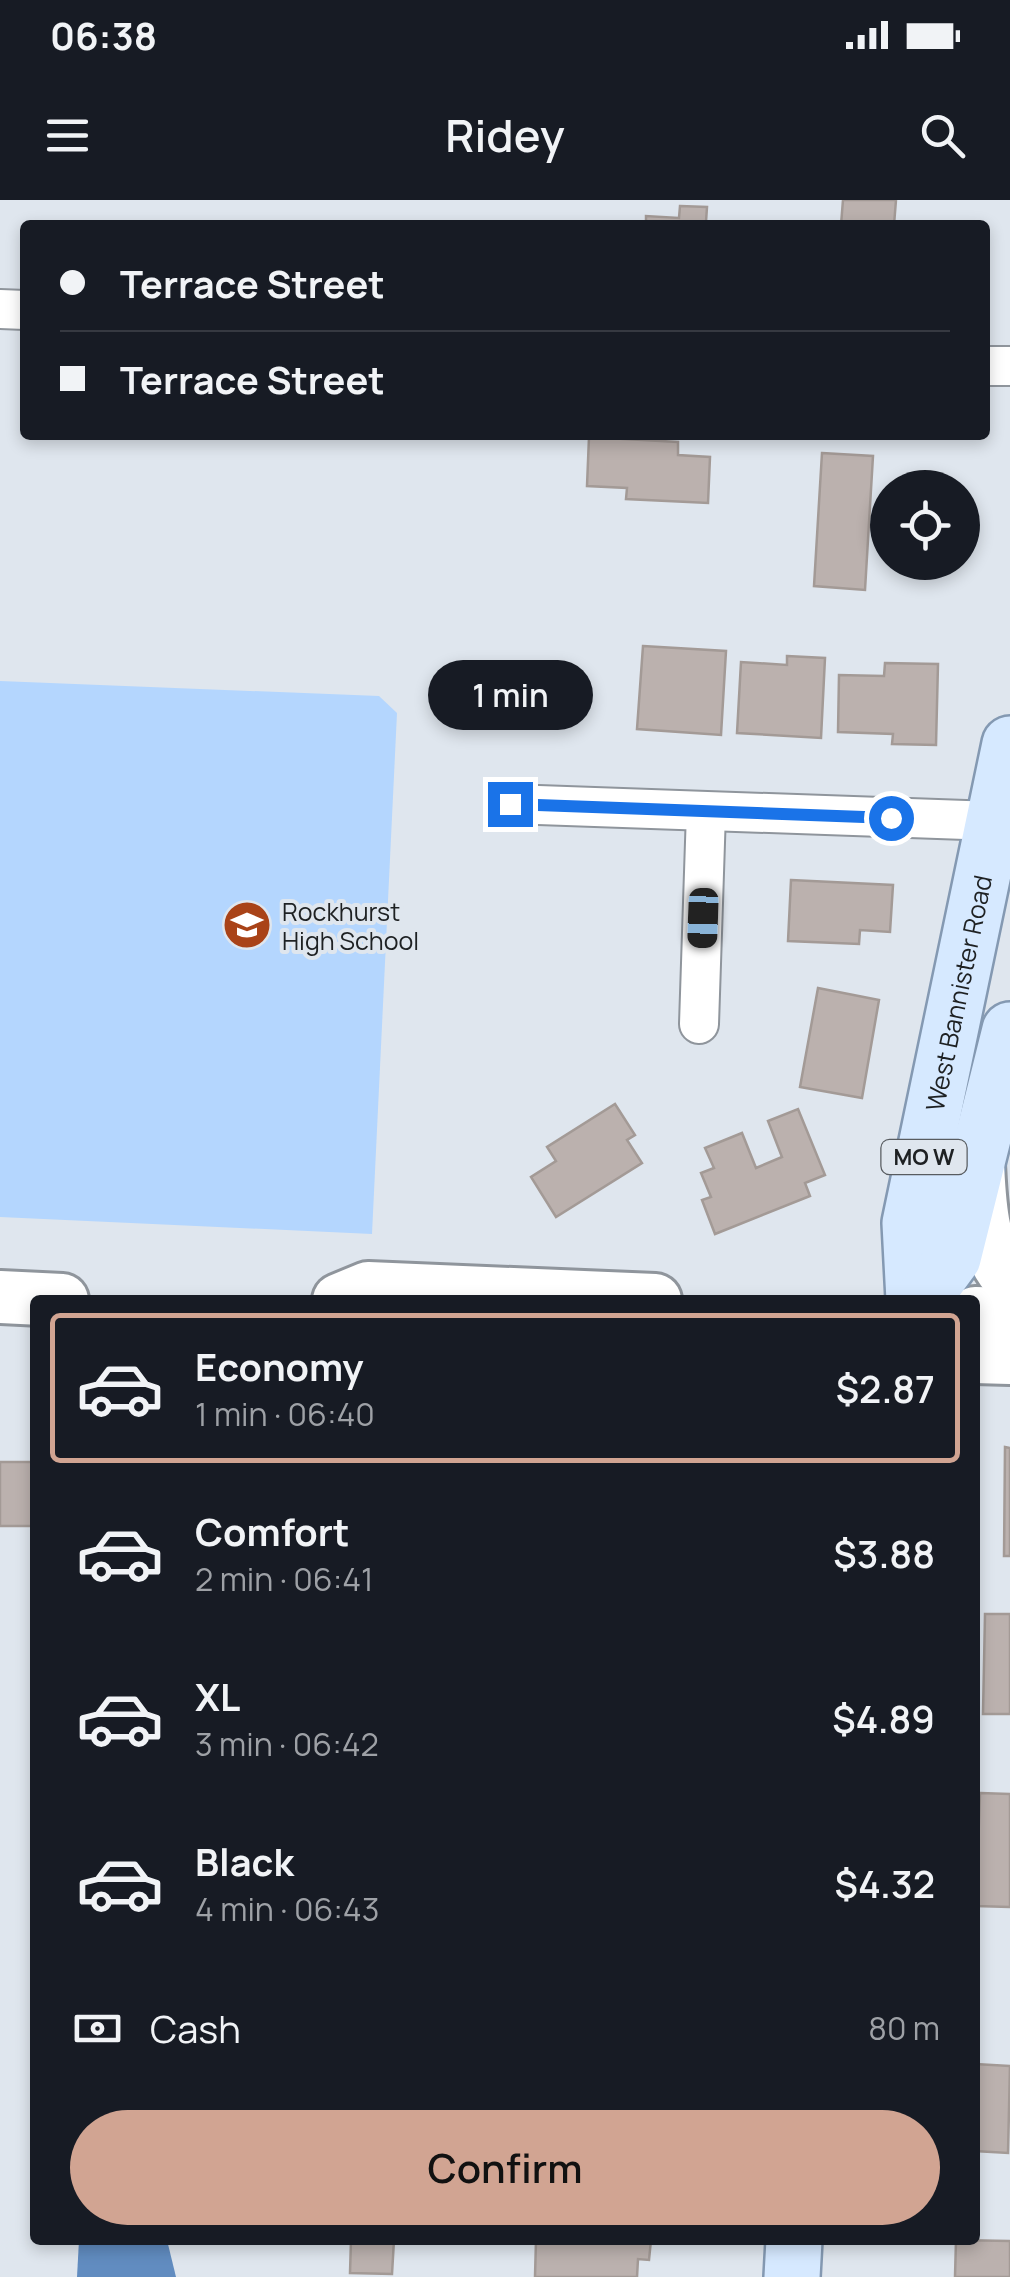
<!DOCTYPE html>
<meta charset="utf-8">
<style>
:root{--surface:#171b24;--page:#242831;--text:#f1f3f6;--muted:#9ea1a6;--line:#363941;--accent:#d1a492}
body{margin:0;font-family:Manrope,sans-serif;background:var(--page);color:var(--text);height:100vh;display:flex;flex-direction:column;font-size:38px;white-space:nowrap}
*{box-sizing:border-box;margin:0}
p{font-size:32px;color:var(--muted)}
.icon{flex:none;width:55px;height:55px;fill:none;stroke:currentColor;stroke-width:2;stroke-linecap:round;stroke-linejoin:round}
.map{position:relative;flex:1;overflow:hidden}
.sheet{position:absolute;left:30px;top:1095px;width:950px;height:950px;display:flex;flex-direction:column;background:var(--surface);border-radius:10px;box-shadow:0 5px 15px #0003}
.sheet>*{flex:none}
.top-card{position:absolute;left:20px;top:20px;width:970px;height:220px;border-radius:10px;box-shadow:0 5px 15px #0003;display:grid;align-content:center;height:220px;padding:0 40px;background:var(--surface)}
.buttons{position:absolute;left:870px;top:270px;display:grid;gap:20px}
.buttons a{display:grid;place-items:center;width:110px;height:110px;border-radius:50%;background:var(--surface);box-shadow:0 5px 15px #0003;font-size:50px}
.end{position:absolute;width:45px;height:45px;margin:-22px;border:12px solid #1a73e8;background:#fff;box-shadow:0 0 0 5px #fff}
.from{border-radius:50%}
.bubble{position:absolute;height:70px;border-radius:35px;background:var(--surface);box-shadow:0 5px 15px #0003;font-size:32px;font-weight:600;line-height:70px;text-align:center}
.car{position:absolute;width:30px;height:60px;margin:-30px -15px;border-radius:12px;box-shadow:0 0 8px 2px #0007;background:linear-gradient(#222 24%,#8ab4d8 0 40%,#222 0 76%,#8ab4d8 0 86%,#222 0)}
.top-card b{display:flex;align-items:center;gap:35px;height:95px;font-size:38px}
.top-card b+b{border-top:2px solid var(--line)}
.top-card i{width:25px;height:25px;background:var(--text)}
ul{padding:18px 0 0;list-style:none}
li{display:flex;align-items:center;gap:30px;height:150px;margin:0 20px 15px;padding:0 20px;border:5px solid transparent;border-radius:10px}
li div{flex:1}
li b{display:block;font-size:38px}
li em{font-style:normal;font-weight:600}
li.selected{border-color:var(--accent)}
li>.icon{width:90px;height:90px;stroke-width:1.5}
.pay{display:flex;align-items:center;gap:25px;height:110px;padding:0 40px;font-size:38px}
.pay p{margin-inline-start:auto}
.primary-button{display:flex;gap:20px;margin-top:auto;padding:20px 40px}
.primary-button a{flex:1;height:115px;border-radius:60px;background:var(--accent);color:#111;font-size:40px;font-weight:600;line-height:115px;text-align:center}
.status{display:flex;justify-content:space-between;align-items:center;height:70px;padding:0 50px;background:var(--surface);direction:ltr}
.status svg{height:28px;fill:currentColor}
header{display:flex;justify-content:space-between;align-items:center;height:130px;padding:0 40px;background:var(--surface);font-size:45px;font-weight:600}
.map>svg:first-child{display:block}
</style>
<div class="status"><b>06:38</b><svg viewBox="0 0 49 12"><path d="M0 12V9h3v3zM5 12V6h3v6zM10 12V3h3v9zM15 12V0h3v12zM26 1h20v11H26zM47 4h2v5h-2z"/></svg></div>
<header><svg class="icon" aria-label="menu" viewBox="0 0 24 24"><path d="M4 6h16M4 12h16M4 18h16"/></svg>Ridey<svg class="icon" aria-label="search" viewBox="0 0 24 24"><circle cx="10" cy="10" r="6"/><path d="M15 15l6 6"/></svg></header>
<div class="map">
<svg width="1010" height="2077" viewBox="0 0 1010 2077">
<rect width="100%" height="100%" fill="#dfe6ee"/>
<path fill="#b4d6fe" d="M 0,481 L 379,496 L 397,513 L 372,1034 L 0,1017 Z"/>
<path fill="#618cc0" d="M 79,2040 L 167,2040 L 176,2077 L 77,2077 Z"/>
<g fill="#bbb1ae" stroke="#a39a96" stroke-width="2.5">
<path d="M 843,0 L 896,0 L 894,25 L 841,25 Z"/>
<path d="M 680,6 L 707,7 L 706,22 L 740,25 L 646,25 L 646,16 L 679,18 Z"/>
<path d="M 589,237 L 678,242 L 678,255 L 710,257 L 708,303 L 626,299 L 627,288 L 587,286 Z"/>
<path d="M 822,253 L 873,256 L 865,390 L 814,386 Z"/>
<path d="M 643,446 L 726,451 L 721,535 L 637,529 Z"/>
<path d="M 787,456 L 825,458 L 821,538 L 737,533 L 741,462 L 787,465 Z"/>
<path d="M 885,463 L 938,464 L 936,545 L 892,544 L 893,534 L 838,532 L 839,475 L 884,476 Z"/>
<path d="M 791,680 L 893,685 L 890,732 L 860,730 L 859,744 L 788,741 Z"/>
<path d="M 818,788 L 879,800 L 862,898 L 800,887 Z"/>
<path d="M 615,904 L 635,935 L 627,940 L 642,963 L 556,1017 L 531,977 L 556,961 L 547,947 Z"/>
<path d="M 798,909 L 825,975 L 805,983 L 810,996 L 715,1034 L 702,1000 L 711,997 L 701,973 L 714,968 L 705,948 L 742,933 L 756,968 L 782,957 L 768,921 Z"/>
<path d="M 1005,1247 L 1010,1248 L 1010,1356 L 1004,1356 Z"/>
<rect x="0" y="1262" width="35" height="64"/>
<path d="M 985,1414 L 1010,1414 L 1010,1514 L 983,1514 Z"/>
<path d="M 980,1593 L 1010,1594 L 1010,1707 L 976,1706 Z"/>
<path d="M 975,1864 L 1010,1866 L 1008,1953 L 975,1951 Z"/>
<path d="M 351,2040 L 394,2040 L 392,2074 L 350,2073 Z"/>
<path d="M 536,2040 L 651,2040 L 649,2060 L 638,2059 L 637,2077 L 535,2077 Z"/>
<path d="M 956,2040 L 1010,2041 L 1010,2077 L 955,2077 Z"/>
</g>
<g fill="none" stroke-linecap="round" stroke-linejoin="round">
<g stroke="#8f959c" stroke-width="42">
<g id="minor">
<path d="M 0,109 L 25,110"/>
<path d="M 985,166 L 1010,166"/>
<path d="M 510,604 L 994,621 L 1010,624"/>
<path d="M 699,824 L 706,612"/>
</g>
</g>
<g stroke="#8f959c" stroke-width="58">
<g id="secondary">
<path d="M 978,964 C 980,1004 981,1049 1010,1080"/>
<path d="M 0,1097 L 62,1100"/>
<path d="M 339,1100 L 368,1088 L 655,1100"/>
<path d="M 975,1113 L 1010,1114"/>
<path d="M 975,1157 L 1010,1158"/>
</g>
</g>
<g stroke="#8499b2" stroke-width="60">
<g id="primary">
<path id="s1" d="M 914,1100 L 910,1023 L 1010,544"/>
<path d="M 922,1100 L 953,1058 L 1010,830"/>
<path d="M 792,2077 L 794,2040"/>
</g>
</g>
<use href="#minor" stroke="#fff" stroke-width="38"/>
<use href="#secondary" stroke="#fff" stroke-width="52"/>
<use href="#primary" stroke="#d6e9ff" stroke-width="55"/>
</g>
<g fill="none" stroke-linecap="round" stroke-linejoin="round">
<path stroke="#1a73e8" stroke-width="12" d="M 510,604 L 891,618"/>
</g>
<defs>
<g id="school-disc" transform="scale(2.5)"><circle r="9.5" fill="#a94318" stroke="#dfe6ee"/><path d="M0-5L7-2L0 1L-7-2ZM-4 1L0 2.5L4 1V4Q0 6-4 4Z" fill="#fff"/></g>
</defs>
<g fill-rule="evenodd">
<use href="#school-disc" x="247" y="725"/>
</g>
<g text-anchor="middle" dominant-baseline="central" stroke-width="8" stroke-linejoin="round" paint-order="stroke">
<rect fill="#dfe6ee" stroke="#585c60" stroke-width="2.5" x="881.5" y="940" width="85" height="34" rx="8"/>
<g font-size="22" font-weight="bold" fill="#1e2123">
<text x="924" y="957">MO W</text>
</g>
<g font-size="25" fill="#1e2123" stroke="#dfe6ee" text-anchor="start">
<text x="282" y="711">Rockhurst<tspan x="282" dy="29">High School</tspan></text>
</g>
<g font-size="25" fill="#1e2123" stroke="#dfe6ee">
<text stroke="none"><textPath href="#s1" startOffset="312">West Bannister Road</textPath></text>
</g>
</g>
</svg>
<div class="buttons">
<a><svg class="icon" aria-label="locate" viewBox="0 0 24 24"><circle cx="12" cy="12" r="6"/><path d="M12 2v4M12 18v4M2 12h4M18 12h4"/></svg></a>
</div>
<i class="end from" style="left:891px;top:618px"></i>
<i class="end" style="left:510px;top:604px"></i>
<div class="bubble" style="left:428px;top:460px;width:165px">1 min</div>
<i class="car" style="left:703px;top:718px;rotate:182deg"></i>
<div class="top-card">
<b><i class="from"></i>Terrace Street</b>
<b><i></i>Terrace Street</b>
</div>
<section class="sheet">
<ul>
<li class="selected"><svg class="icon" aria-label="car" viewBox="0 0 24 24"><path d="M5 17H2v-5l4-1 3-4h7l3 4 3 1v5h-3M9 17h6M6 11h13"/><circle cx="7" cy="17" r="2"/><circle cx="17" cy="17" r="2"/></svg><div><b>Economy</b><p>1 min · 06:40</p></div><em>$2.87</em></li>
<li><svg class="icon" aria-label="car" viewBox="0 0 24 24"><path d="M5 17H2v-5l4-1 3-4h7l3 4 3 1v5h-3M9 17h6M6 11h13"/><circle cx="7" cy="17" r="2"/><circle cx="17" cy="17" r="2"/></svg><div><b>Comfort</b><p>2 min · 06:41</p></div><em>$3.88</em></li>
<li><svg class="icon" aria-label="car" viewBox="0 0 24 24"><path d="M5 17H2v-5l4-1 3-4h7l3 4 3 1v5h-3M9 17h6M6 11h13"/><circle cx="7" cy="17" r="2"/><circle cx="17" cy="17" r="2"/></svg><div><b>XL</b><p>3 min · 06:42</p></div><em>$4.89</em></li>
<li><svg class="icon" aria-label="car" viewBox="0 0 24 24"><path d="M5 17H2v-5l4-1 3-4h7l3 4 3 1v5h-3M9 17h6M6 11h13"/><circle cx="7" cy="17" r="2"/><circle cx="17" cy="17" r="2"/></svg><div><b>Black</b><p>4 min · 06:43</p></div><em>$4.32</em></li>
</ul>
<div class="pay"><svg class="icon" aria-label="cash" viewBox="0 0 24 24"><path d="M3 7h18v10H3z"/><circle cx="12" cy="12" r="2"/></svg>Cash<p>80 m</p></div>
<div class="primary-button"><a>Confirm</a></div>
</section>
</div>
